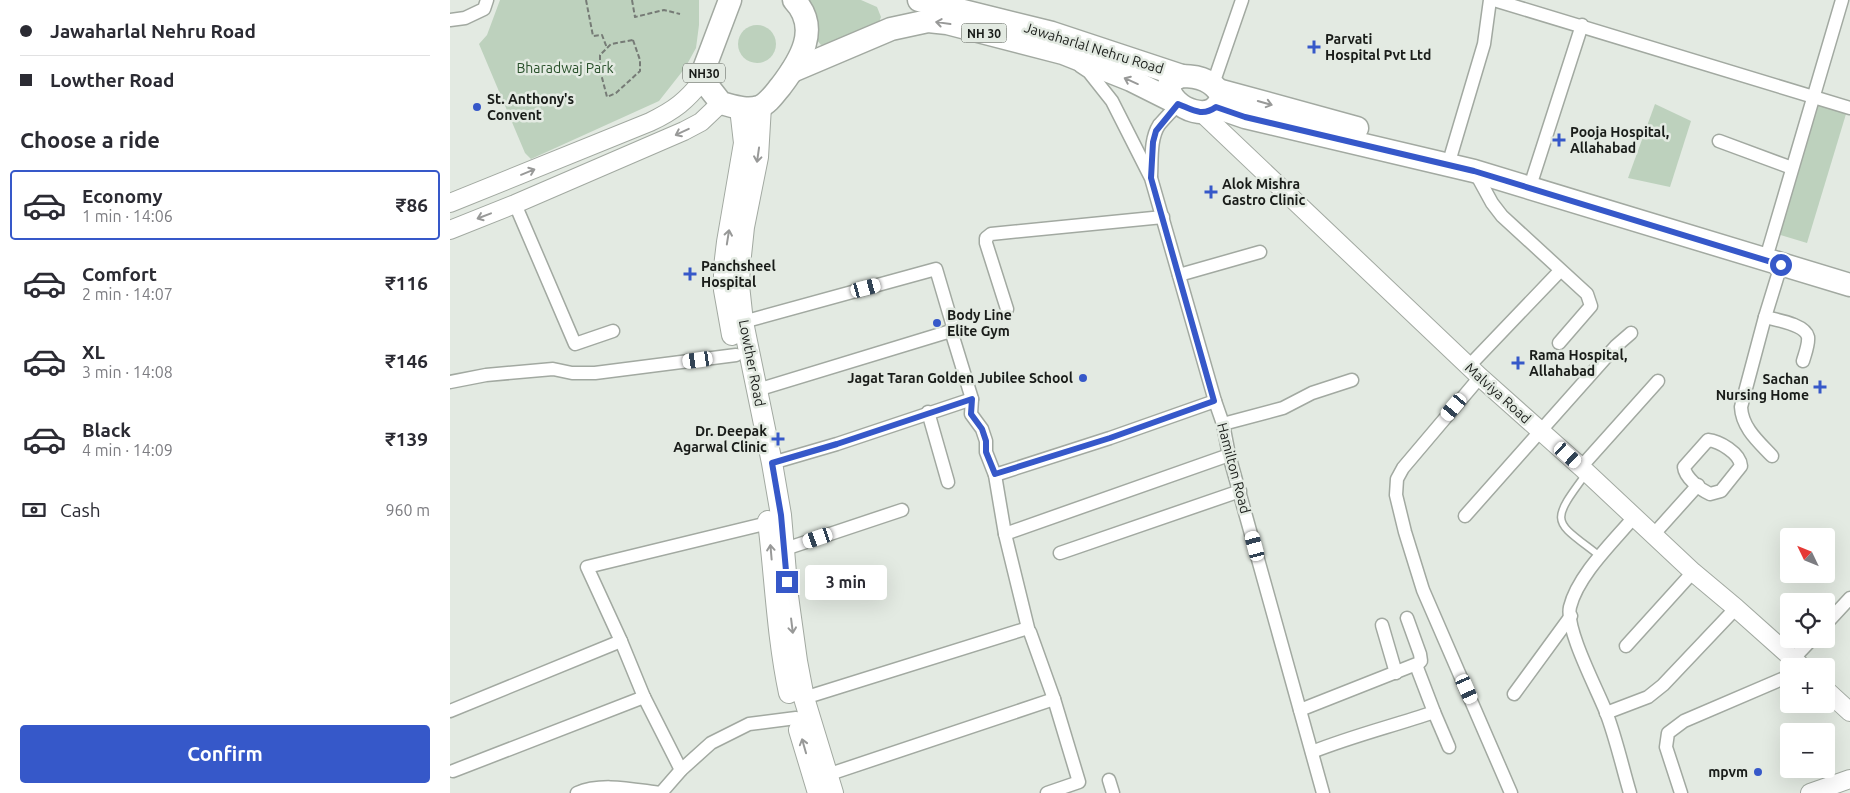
<!DOCTYPE html>
<meta charset="utf-8">
<style>
:root{--surface:#fff;--page:#f7f7f7;--text:#2b2b33;--muted:#7c7c81;--line:#e1e1e2;--accent:#3658c9}
body{margin:0;font-family:Ubuntu,sans-serif;background:var(--page);color:var(--text);height:100vh;display:flex;flex-direction:column;font-size:19px;white-space:nowrap}
*{box-sizing:border-box;margin:0}
p{font-size:16px;color:var(--muted)}
.icon{flex:none;width:28px;height:28px;fill:none;stroke:currentColor;stroke-width:2;stroke-linecap:round;stroke-linejoin:round}
.map{position:relative;flex:1;overflow:hidden}
.side{display:flex;flex-direction:column;background:var(--surface);width:450px}
.side>*{flex:none}
.top-card{display:grid;align-content:center;height:110px;padding:0 20px;background:var(--surface)}
.needle{width:32px;rotate:313deg}
.fabs{position:absolute;left:1330px;top:528px;display:grid;gap:10px}
.fabs a{display:grid;place-items:center;width:55px;height:55px;border-radius:5px;background:var(--surface);box-shadow:0 5px 20px #0002;font-size:25px}
.end{position:absolute;width:22px;height:22px;margin:-11px;border:6px solid #3658c9;background:#fff;box-shadow:0 0 0 2px #fff}
.from{border-radius:50%}
.bubble{position:absolute;height:35px;border-radius:5px;background:var(--surface);box-shadow:0 5px 20px #0002;font-size:16px;font-weight:700;line-height:35px;text-align:center}
.car{position:absolute;width:15px;height:30px;margin:-15px -8px;border-radius:6px;box-shadow:0 0 4px 1px #0007;background:linear-gradient(#fff 24%,#345 0 40%,#fff 0 76%,#345 0 86%,#fff 0)}
.top-card b{display:flex;align-items:center;gap:18px;height:48px;font-size:19px}
.top-card b+b{border-top:1px solid var(--line)}
.top-card i{width:12px;height:12px;background:var(--text)}
ul{padding:0;list-style:none}
li{display:flex;align-items:center;gap:15px;height:70px;margin:0 10px 8px;padding:0 10px;border:2px solid transparent;border-radius:5px}
li div{flex:1}
li b{display:block;font-size:19px}
li em{font-style:normal;font-weight:700}
li.current{border-color:var(--accent)}
li>.icon{width:45px;height:45px;stroke-width:1.5}
h2{padding:0 20px;font-size:22px;line-height:60px}
.pay{display:flex;align-items:center;gap:12px;height:55px;padding:0 20px;font-size:19px}
.pay p{margin-inline-start:auto}
.primary-button{display:flex;gap:10px;margin-top:auto;padding:10px 20px}
.primary-button a{flex:1;height:58px;border-radius:5px;background:var(--accent);color:#fff;font-size:20px;font-weight:700;line-height:58px;text-align:center}
main{display:flex;flex:1;min-height:0}
.map>svg:first-child{display:block}
</style>
<main>
<section class="side">
<div class="top-card">
<b><i class="from"></i>Jawaharlal Nehru Road</b>
<b><i></i>Lowther Road</b>
</div>
<h2>Choose a ride</h2>
<ul>
<li class="current"><svg class="icon" aria-label="car" viewBox="0 0 24 24"><path d="M5 17H2v-5l4-1 3-4h7l3 4 3 1v5h-3M9 17h6M6 11h13"/><circle cx="7" cy="17" r="2"/><circle cx="17" cy="17" r="2"/></svg><div><b>Economy</b><p>1 min · 14:06</p></div><em>₹86</em></li>
<li><svg class="icon" aria-label="car" viewBox="0 0 24 24"><path d="M5 17H2v-5l4-1 3-4h7l3 4 3 1v5h-3M9 17h6M6 11h13"/><circle cx="7" cy="17" r="2"/><circle cx="17" cy="17" r="2"/></svg><div><b>Comfort</b><p>2 min · 14:07</p></div><em>₹116</em></li>
<li><svg class="icon" aria-label="car" viewBox="0 0 24 24"><path d="M5 17H2v-5l4-1 3-4h7l3 4 3 1v5h-3M9 17h6M6 11h13"/><circle cx="7" cy="17" r="2"/><circle cx="17" cy="17" r="2"/></svg><div><b>XL</b><p>3 min · 14:08</p></div><em>₹146</em></li>
<li><svg class="icon" aria-label="car" viewBox="0 0 24 24"><path d="M5 17H2v-5l4-1 3-4h7l3 4 3 1v5h-3M9 17h6M6 11h13"/><circle cx="7" cy="17" r="2"/><circle cx="17" cy="17" r="2"/></svg><div><b>Black</b><p>4 min · 14:09</p></div><em>₹139</em></li>
</ul>
<div class="pay"><svg class="icon" aria-label="cash" viewBox="0 0 24 24"><path d="M3 7h18v10H3z"/><circle cx="12" cy="12" r="2"/></svg>Cash<p>960 m</p></div>
<div class="primary-button"><a>Confirm</a></div>
</section>
<div class="map">
<svg width="1400" height="793" viewBox="0 0 1400 793">
<rect width="100%" height="100%" fill="#e3eae2"/>
<g fill="#bdd1bd">
<path d="M 50,0 L 249,0 L 249,25 L 246,48 L 235,68 L 209,101 L 81,159 L 75,153 L 29,44 L 37,35 Z"/>
<path d="M 353,0 L 411,0 L 427,7 L 431,17 L 428,26 L 394,42 L 371,45 L 366,39 Z"/>
<circle cx="307" cy="44" r="19"/>
<path d="M 1205,104 L 1241,121 L 1220,187 L 1178,178 Z"/>
<path d="M 1364,104 L 1396,114 L 1357,243 L 1324,233 Z"/>
</g>
<g fill="none" stroke-linecap="round" stroke-linejoin="round">
<g stroke="#a2a9a1" stroke-width="9">
<path id="lane" d="M 1136,474 C 1098,525 1104,520 1151,557"/>
</g>
<g stroke="#a2a9a1" stroke-width="15">
<g id="street">
<path d="M 1044,0 L 1400,108"/>
<path d="M 0,20 L 15,18 L 34,9 L 37,0"/>
<path d="M 630,66 L 639,72 L 662,101 L 701,178 L 765,401 L 773,424 L 779,455 L 873,793"/>
<path d="M 763,84 L 792,0"/>
<path d="M 1269,141 L 1342,168"/>
<path d="M 1001,155 L 1034,44 L 1040,0"/>
<path d="M 1025,172 L 1042,203 L 1052,216 L 1137,294 L 1141,306 L 1109,343"/>
<path d="M 701,176 C 702,159 700,139 709,125 C 715,118 722,111 728,104"/>
<path d="M 1083,177 L 1132,25"/>
<path d="M 65,204 L 125,344 L 163,331"/>
<path d="M 1319,248 L 1392,0"/>
<path d="M 729,275 L 810,252"/>
<path d="M 557,309 L 536,243 L 536,238 L 541,234 L 713,217"/>
<path d="M 1315,317 C 1326,320 1355,324 1358,337 C 1359,344 1355,354 1353,361"/>
<path d="M 293,322 L 486,269 L 504,330 L 503,337 L 522,399 L 521,414 L 532,429 L 536,441 L 536,452 L 545,475 L 555,534 L 578,628 L 354,698"/>
<path d="M 1019,366 L 1107,274"/>
<path d="M 1030,377 L 953,468 L 947,479 L 946,495 L 955,532 L 973,590 L 1061,793"/>
<path d="M 0,382 L 36,375 L 103,369 L 122,373 L 145,373 L 286,355"/>
<path d="M 307,390 L 504,330"/>
<path d="M 478,412 L 498,482"/>
<path d="M 773,424 L 833,408 L 862,393 L 902,380"/>
<path d="M 1258,440 C 1269,441 1290,453 1291,466 L 1271,491 L 1260,494 C 1251,490 1235,478 1234,467 Z"/>
<path d="M 1322,456 C 1309,442 1292,428 1291,407 L 1315,317 L 1331,265"/>
<path d="M 322,463 L 387,444 L 522,399"/>
<path d="M 1131,467 L 1208,381"/>
<path d="M 545,475 L 660,438 L 765,401"/>
<path d="M 1015,516 L 1166,346 L 1181,333"/>
<path d="M 555,534 L 779,455"/>
<path d="M 1204,534 L 1248,485"/>
<path d="M 335,549 L 452,510"/>
<path d="M 610,553 L 790,491"/>
<path d="M 1376,624 L 1400,598"/>
<path d="M 932,625 L 946,673"/>
<path d="M 1176,646 L 1243,572"/>
<path d="M 1343,659 L 1362,639"/>
<path d="M 1064,694 L 1121,616"/>
<path d="M 850,710 L 969,663 L 971,661 L 970,654 L 957,618"/>
<path d="M 0,711 L 171,641"/>
<path d="M 984,712 L 999,747"/>
<path d="M 1156,713 L 1198,697 L 1213,685 L 1286,608"/>
<path d="M 862,752 C 902,736 943,726 984,712 L 966,665"/>
<path d="M 231,770 L 194,697 L 171,641 L 137,567 L 318,523"/>
<path d="M 3,771 L 194,697"/>
<path d="M 377,775 L 604,699 L 580,632"/>
<path d="M 659,780 L 663,793"/>
<path d="M 127,793 C 152,782 185,790 211,793"/>
<path d="M 211,793 L 231,770 L 261,743 L 299,724 L 346,718"/>
<path d="M 597,793 L 629,782 L 604,699"/>
<path d="M 1180,793 C 1172,766 1166,738 1156,712 C 1147,689 1115,629 1120,607 C 1128,575 1163,542 1184,517"/>
<path d="M 1231,793 L 1216,747 L 1218,733 L 1234,721 L 1339,676"/>
</g>
</g>
<g stroke="#a2a9a1" stroke-width="20">
<g id="secondary">
<path d="M 752,113 L 1030,377 L 1131,467 L 1243,572 L 1286,608 L 1351,666"/>
<path d="M 0,203 L 200,122 C 225,110 236,101 253,80"/>
<path d="M 0,230 L 65,204 L 234,131 L 251,122 L 271,103"/>
<path d="M 1376,690 L 1400,712"/>
<path d="M 1360,793 L 1400,779"/>
</g>
</g>
<g stroke="#a2a9a1" stroke-width="22">
<g id="primary">
<path d="M 311,106 L 308,157 L 294,227 L 290,265 L 289,285 L 293,322 L 322,463 L 331,515 L 338,596 L 347,661 L 354,698 L 383,793"/>
<path d="M 282,335 L 274,290 L 274,267 L 277,242 L 294,143 L 290,108"/>
<path d="M 318,521 C 325,578 327,636 339,693"/>
<path d="M 349,730 L 368,793"/>
</g>
</g>
<g stroke="#a2a9a1" stroke-width="25">
<g id="highway">
<path d="M 280,0 L 254,69 L 253,80 L 271,103 C 283,106 296,111 309,107 C 318,104 325,93 331,86 C 350,61 371,28 344,0"/>
<path d="M 469,0 L 602,33 L 732,76"/>
<path d="M 342,71 L 441,29 L 478,21 L 497,23 L 613,53 L 681,80 L 725,102"/>
<path d="M 732,76 C 748,76 763,80 771,95 C 768,126 719,110 719,85 L 725,79 Z"/>
<path d="M 768,90 L 907,128"/>
<path d="M 766,107 L 795,117 L 1024,171 L 1400,285"/>
</g>
</g>
<g stroke="#767b76" stroke-width="2" stroke-dasharray="5 2.5" stroke-linecap="butt">
<path d="M 136,0 L 143,36 L 152,35 L 157,48"/>
<path d="M 182,0 L 185,17 L 214,10 L 230,14"/>
<path d="M 183,40 L 190,60 L 190,71 L 166,93 L 157,97 L 150,70 L 150,55 L 161,44 Z"/>
</g>
<use href="#lane" stroke="#fff" stroke-width="6"/>
<use href="#street" stroke="#fff" stroke-width="12"/>
<use href="#secondary" stroke="#fff" stroke-width="18"/>
<use href="#primary" stroke="#fff" stroke-width="20"/>
<use href="#highway" stroke="#fff" stroke-width="22"/>
</g>
<defs><path id="oneway-shaft" d="M-6 0H5M1.5-3L5.5 0L1.5 3" fill="none" stroke-width="1.6" stroke-linecap="round" stroke-linejoin="round" transform="scale(1.25)"/></defs>
<g stroke="#989998">
<use href="#oneway-shaft" transform="translate(493 23) rotate(-172)"/>
<use href="#oneway-shaft" transform="translate(681 81) rotate(-156)"/>
<use href="#oneway-shaft" transform="translate(815 103) rotate(16)"/>
<use href="#oneway-shaft" transform="translate(232 132) rotate(155)"/>
<use href="#oneway-shaft" transform="translate(308 155) rotate(98)"/>
<use href="#oneway-shaft" transform="translate(78 172) rotate(-22)"/>
<use href="#oneway-shaft" transform="translate(34 216) rotate(159)"/>
<use href="#oneway-shaft" transform="translate(278 237) rotate(-81)"/>
<use href="#oneway-shaft" transform="translate(321 552) rotate(-95)"/>
<use href="#oneway-shaft" transform="translate(342 626) rotate(83)"/>
<use href="#oneway-shaft" transform="translate(354 746) rotate(-106)"/>
</g>
<g fill="none" stroke-linecap="round" stroke-linejoin="round">
<path stroke="#3658c9" stroke-width="6" d="M 337,582 L 331,515 L 322,463 L 387,444 L 522,399 L 521,414 L 532,429 L 536,441 L 536,452 L 545,474 L 660,438 L 764,401 L 701,178 L 703,142 L 706,131 L 728,104 C 743,110 752,117 766,107 L 795,117 L 1024,171 L 1331,265"/>
</g>
<g fill="#3658c9" stroke="#e3eae2" stroke-width="2">
<path d="M861.5 39.5h5v5h5v5h-5v5h-5v-5h-5v-5h5z"/>
<circle cx="27" cy="107" r="5"/>
<path d="M1106.5 132.5h5v5h5v5h-5v5h-5v-5h-5v-5h5z"/>
<path d="M758.5 184.5h5v5h5v5h-5v5h-5v-5h-5v-5h5z"/>
<path d="M237.5 266.5h5v5h5v5h-5v5h-5v-5h-5v-5h5z"/>
<circle cx="487" cy="323" r="5"/>
<path d="M1065.5 355.5h5v5h5v5h-5v5h-5v-5h-5v-5h5z"/>
<circle cx="633" cy="378" r="5"/>
<path d="M1367.5 379.5h5v5h5v5h-5v5h-5v-5h-5v-5h5z"/>
<path d="M325.5 431.5h5v5h5v5h-5v5h-5v-5h-5v-5h5z"/>
<circle cx="1308" cy="772" r="5"/>
</g>
<g text-anchor="middle" dominant-baseline="central" stroke-width="5" stroke-linejoin="round" paint-order="stroke">
<g fill="#e3eae2" stroke="#565a55" stroke-width="1">
<rect x="511.5" y="23.5" width="45" height="19" rx="4"/>
<rect x="233" y="63.5" width="42" height="19" rx="4"/>
</g>
<g font-size="12" font-weight="bold" fill="#191c19">
<text x="534" y="33">NH 30</text>
<text x="254" y="73">NH30</text>
</g>
<g font-size="14" font-weight="bold" fill="#191c19" stroke="#e3eae2" text-anchor="start">
<text x="875" y="39">Parvati<tspan x="875" dy="16">Hospital Pvt Ltd</tspan></text>
<text x="37" y="99">St. Anthony's<tspan x="37" dy="16">Convent</tspan></text>
<text x="1120" y="132">Pooja Hospital,<tspan x="1120" dy="16">Allahabad</tspan></text>
<text x="772" y="184">Alok Mishra<tspan x="772" dy="16">Gastro Clinic</tspan></text>
<text x="251" y="266">Panchsheel<tspan x="251" dy="16">Hospital</tspan></text>
<text x="497" y="315">Body Line<tspan x="497" dy="16">Elite Gym</tspan></text>
<text x="1079" y="355">Rama Hospital,<tspan x="1079" dy="16">Allahabad</tspan></text>
<text x="623" y="378" text-anchor="end">Jagat Taran Golden Jubilee School</text>
<text x="1359" y="379" text-anchor="end">Sachan<tspan x="1359" dy="16">Nursing Home</tspan></text>
<text x="317" y="431" text-anchor="end">Dr. Deepak<tspan x="317" dy="16">Agarwal Clinic</tspan></text>
<text x="1298" y="772" text-anchor="end">mpvm</text>
</g>
<g font-size="14" fill="#191c19" stroke="#e3eae2">
<text transform="translate(644 48) rotate(17)">Jawaharlal Nehru Road</text>
<text transform="translate(302 363) rotate(79)">Lowther Road</text>
<text transform="translate(1048 393) rotate(42)">Malviya Road</text>
<text transform="translate(784 468) rotate(75)">Hamilton Road</text>
</g>
<g font-size="14" fill="#28502a" stroke="#e3eae2">
<text x="115" y="68">Bharadwaj Park</text>
</g>
</g>
</svg>
<div class="fabs">
<a><svg class="needle" viewBox="-14 -14 28 28"><path d="M0-13l5 13h-10z" fill="#e53935"/><path d="M0 13l5-13h-10z" fill="#7c7c81"/></svg></a>
<a><svg class="icon" aria-label="locate" viewBox="0 0 24 24"><circle cx="12" cy="12" r="6"/><path d="M12 2v4M12 18v4M2 12h4M18 12h4"/></svg></a>
<a>+</a>
<a>−</a>
</div>
<i class="end from" style="left:1331px;top:265px"></i>
<i class="end" style="left:337px;top:582px"></i>
<div class="bubble" style="left:355px;top:565px;width:82px">3 min</div>
<i class="car" style="left:416px;top:288px;rotate:75deg"></i>
<i class="car" style="left:248px;top:360px;rotate:262deg"></i>
<i class="car" style="left:1004px;top:407px;rotate:220deg"></i>
<i class="car" style="left:1118px;top:455px;rotate:132deg"></i>
<i class="car" style="left:368px;top:538px;rotate:251deg"></i>
<i class="car" style="left:805px;top:546px;rotate:345deg"></i>
<i class="car" style="left:1017px;top:689px;rotate:156deg"></i>
</div>
</main>
